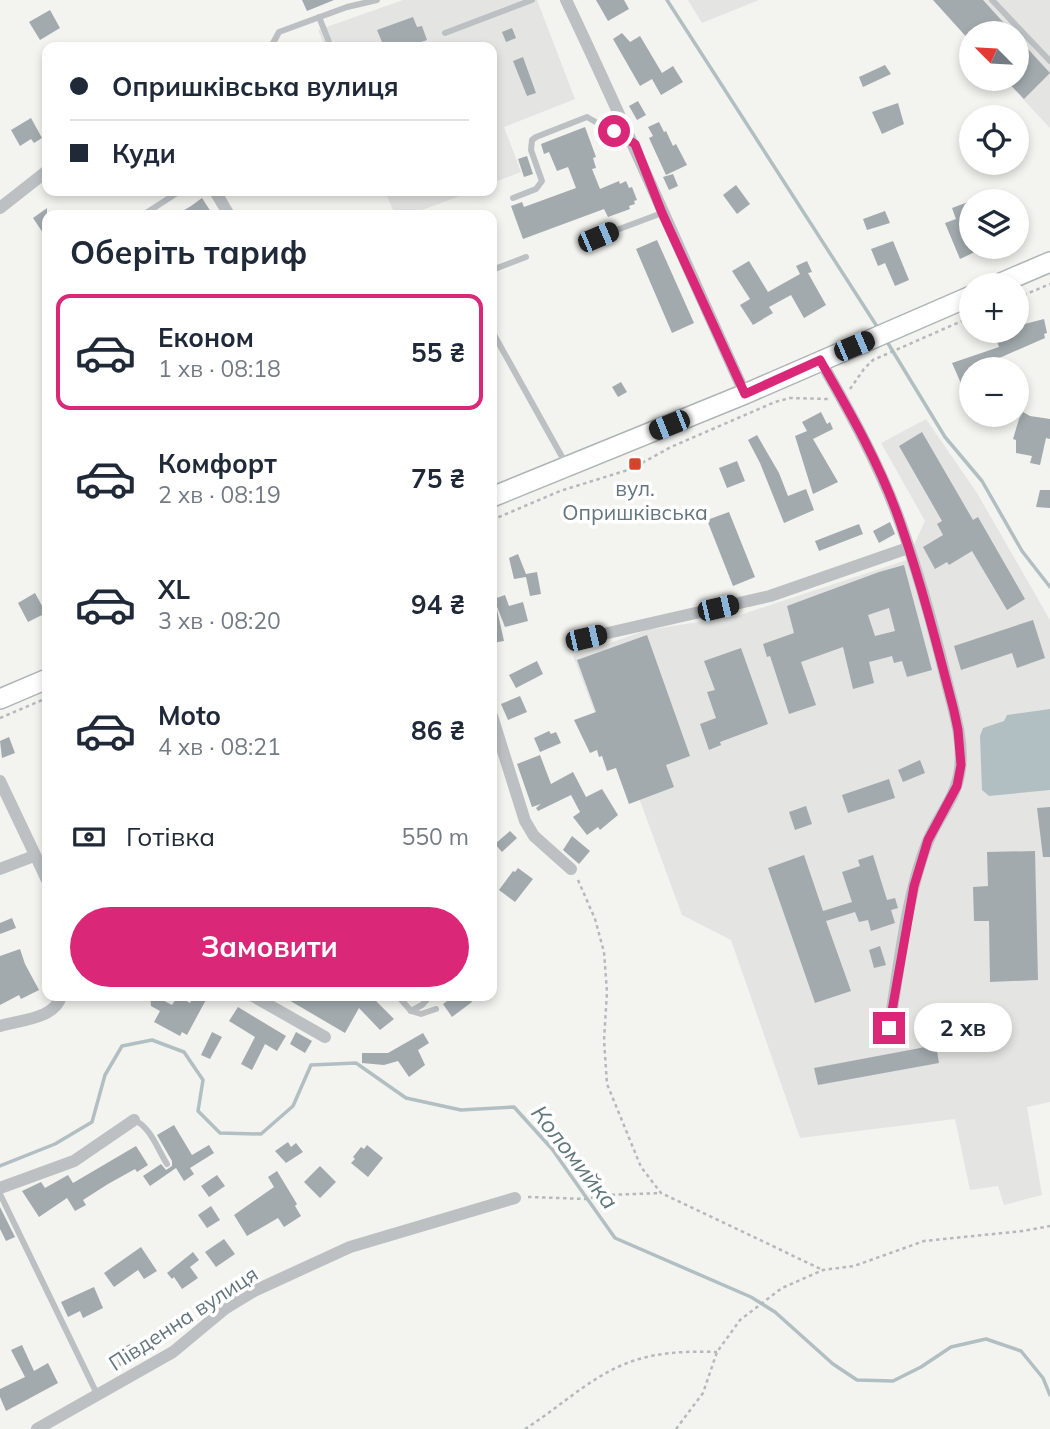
<!DOCTYPE html>
<html lang="uk">
<meta charset="utf-8">
<style>
:root{--surface:#fff;--page:#f6f6f7;--text:#1f2937;--muted:#747a83;--line:#e0e1e3;--accent:#db2777}
body{margin:0;font-family:Mulish,sans-serif;background:var(--page);color:var(--text);height:100vh;display:flex;flex-direction:column;font-size:26px;white-space:nowrap}
*{box-sizing:border-box;margin:0}
p{font-size:23px;color:var(--muted)}
.icon{flex:none;width:38px;height:38px;fill:none;stroke:currentColor;stroke-width:2;stroke-linecap:round;stroke-linejoin:round}
.map{position:relative;flex:1;overflow:hidden}
.side{position:absolute;left:42px;top:210px;width:455px;height:791px;display:flex;flex-direction:column;background:var(--surface);border-radius:14px;box-shadow:0 4px 10px #0003}
.side>*{flex:none}
.banner{position:absolute;left:42px;top:42px;width:455px;height:154px;border-radius:14px;box-shadow:0 4px 10px #0003;display:grid;align-content:center;height:154px;padding:0 28px;background:var(--surface)}
.needle{width:46px;rotate:294deg}
.tools{position:absolute;left:959px;top:21px;display:grid;gap:14px}
.tools a{display:grid;place-items:center;width:70px;height:70px;border-radius:50%;background:var(--surface);box-shadow:0 4px 10px #0003;font-size:35px}
.end{position:absolute;width:32px;height:32px;margin:-16px;border:9px solid #db2777;background:#fff;box-shadow:0 0 0 4px #fff}
.from{border-radius:50%}
.bubble{position:absolute;height:49px;border-radius:24px;background:var(--surface);box-shadow:0 4px 10px #0003;font-size:23px;font-weight:700;line-height:49px;text-align:center}
.car{position:absolute;width:21px;height:42px;margin:-21px -10px;border-radius:9px;box-shadow:0 0 5px 2px #0007;background:linear-gradient(#222 24%,#8ab4d8 0 40%,#222 0 76%,#8ab4d8 0 86%,#222 0)}
.banner b{display:flex;align-items:center;gap:24px;height:66px;font-size:26px}
.banner b+b{border-top:2px solid var(--line)}
.banner i{width:18px;height:18px;background:var(--text)}
ul{padding:0;list-style:none}
li{display:flex;align-items:center;gap:21px;height:116px;margin:0 14px 10px;padding:0 14px;border:4px solid transparent;border-radius:14px}
li div{flex:1}
li b{display:block;font-size:26px}
li em{font-style:normal;font-weight:700}
li.active{border-color:var(--accent)}
li>.icon{width:63px;height:63px;stroke-width:1.5}
h2{padding:0 28px;font-size:32px;line-height:84px}
.pay{display:flex;align-items:center;gap:18px;height:77px;padding:0 28px;font-size:26px}
.pay p{margin-inline-start:auto}
.cta{display:flex;gap:14px;margin-top:auto;padding:14px 28px}
.cta a{flex:1;height:80px;border-radius:42px;background:var(--accent);color:#fff;font-size:28px;font-weight:700;line-height:80px;text-align:center}
.map>svg:first-child{display:block}
</style>
<div class="map">
<svg width="1050" height="1429" viewBox="0 0 1050 1429">
<rect width="100%" height="100%" fill="#f3f3ef"/>
<g fill="#e4e4e3">
<path d="M 403,0 L 537,0 L 575,99 L 504,127 L 521,172 L 492,183 L 492,47 L 325,47 L 318,30 Z"/>
<path d="M 688,0 L 759,0 L 702,23 Z"/>
<path d="M 933,0 L 1050,0 L 1050,128 L 1004,79 L 1017,79 L 1017,33 L 971,33 L 971,42 Z"/>
<path d="M 385,191 L 473,191 L 409,215 L 395,215 Z"/>
<path d="M 926,419 L 977,493 L 1050,620 L 1050,1102 L 1027,1107 L 1042,1195 L 1004,1205 L 998,1186 L 970,1190 L 955,1119 L 800,1138 L 731,940 L 682,915 L 628,768 L 616,768 L 573,656 L 647,630 L 737,616 L 907,560 L 925,521 L 881,443 Z"/>
</g>
<path fill="#b2bfc2" d="M 1050,709 L 1050,790 L 989,796 L 982,790 L 980,736 L 983,728 L 1004,721 L 1007,715 Z"/>
<g fill="none" stroke-linecap="round" stroke-linejoin="round">
<g stroke="#b2bfc2" stroke-width="3.5">
<path d="M 667,0 L 878,328"/>
<path d="M 886,340 L 945,437 L 982,481 L 1022,551 L 1050,587"/>
<path d="M 0,1166 L 55,1144 L 92,1122 L 105,1075 L 122,1046 L 152,1040 L 184,1052 L 203,1080 L 198,1111 L 220,1133 L 261,1134 L 293,1106 L 311,1065 L 356,1063 L 406,1098 L 461,1110 L 514,1107 L 552,1149 L 615,1238 L 751,1297 L 775,1312 L 833,1364 L 857,1380 L 893,1381 L 921,1367 L 951,1347 L 986,1339 L 1021,1351 L 1043,1378 L 1050,1395"/>
</g>
</g>
<g fill="#a2aaae" fill-rule="evenodd">
<path d="M 302,0 L 334,0 L 307,11 Z"/>
<path d="M 596,0 L 624,0 L 629,9 L 608,21 Z"/>
<path d="M 933,0 L 983,0 L 1013,33 L 971,33 L 971,42 Z"/>
<path d="M 50,10 L 60,28 L 40,40 L 29,22 Z"/>
<path d="M 413,17 L 417,27 L 422,26 L 427,40 L 406,47 L 384,47 L 377,30 Z"/>
<path d="M 512,28 L 516,38 L 506,42 L 502,32 Z"/>
<path d="M 622,33 L 630,42 L 640,36 L 662,73 L 673,66 L 683,82 L 661,95 L 652,79 L 640,86 L 613,39 Z"/>
<path d="M 1017,37 L 1050,73 L 1024,99 L 1005,79 L 1017,79 Z"/>
<path d="M 523,57 L 536,93 L 527,96 L 513,61 Z"/>
<path d="M 885,65 L 891,74 L 863,87 L 859,77 Z"/>
<path d="M 638,101 L 646,115 L 637,120 L 629,106 Z"/>
<path d="M 898,103 L 904,124 L 882,134 L 872,112 Z"/>
<path d="M 31,118 L 42,138 L 34,143 L 31,139 L 20,146 L 11,130 Z"/>
<path d="M 659,122 L 664,132 L 666,131 L 673,146 L 676,144 L 687,165 L 666,175 L 649,138 L 653,136 L 648,127 Z"/>
<path d="M 585,127 L 596,157 L 593,158 L 596,168 L 592,169 L 600,189 L 619,181 L 620,184 L 626,181 L 629,188 L 632,187 L 637,200 L 634,201 L 635,204 L 629,206 L 630,209 L 608,217 L 604,209 L 523,239 L 511,206 L 522,202 L 524,207 L 576,188 L 568,167 L 557,171 L 549,152 L 544,154 L 541,144 Z"/>
<path d="M 527,156 L 533,174 L 524,177 L 518,159 Z"/>
<path d="M 673,174 L 678,186 L 669,190 L 663,177 Z"/>
<path d="M 736,185 L 750,204 L 737,214 L 723,195 Z"/>
<path d="M 202,198 L 213,215 L 176,215 L 191,206 Z"/>
<path d="M 971,201 L 971,214 L 961,218 L 975,252 L 960,259 L 945,223 L 956,219 L 952,208 Z"/>
<path d="M 47,208 L 47,239 L 33,218 Z"/>
<path d="M 885,211 L 890,223 L 867,230 L 863,219 Z"/>
<path d="M 657,240 L 694,323 L 672,333 L 636,249 Z"/>
<path d="M 893,241 L 909,280 L 895,286 L 885,263 L 878,266 L 871,249 Z"/>
<path d="M 749,261 L 768,292 L 800,274 L 796,266 L 807,261 L 812,272 L 808,273 L 826,305 L 804,318 L 791,295 L 769,307 L 773,313 L 753,325 L 740,305 L 750,299 L 732,271 Z"/>
<path d="M 1044,319 L 1047,333 L 1044,334 L 1045,338 L 988,363 L 987,367 L 971,369 L 971,406 L 952,363 L 999,347 L 994,334 L 1001,331 L 1017,331 L 1017,326 Z"/>
<path d="M 621,382 L 627,392 L 618,397 L 612,387 Z"/>
<path d="M 821,412 L 827,424 L 830,422 L 833,429 L 813,439 L 838,482 L 813,494 L 795,436 L 807,431 L 802,422 Z"/>
<path d="M 1023,412 L 1030,416 L 1050,419 L 1050,439 L 1046,438 L 1040,465 L 1030,463 L 1032,456 L 1016,453 L 1016,440 L 1013,439 L 1019,419 Z"/>
<path d="M 922,432 L 973,520 L 978,517 L 1025,599 L 1007,610 L 972,551 L 949,565 L 947,562 L 935,569 L 923,547 L 943,535 L 937,524 L 942,521 L 899,446 Z"/>
<path d="M 757,435 L 779,473 L 788,496 L 806,489 L 814,510 L 784,523 L 760,463 L 748,440 Z"/>
<path d="M 737,461 L 745,481 L 727,488 L 719,468 Z"/>
<path d="M 1040,490 L 1050,490 L 1050,508 L 1036,507 Z"/>
<path d="M 729,512 L 755,577 L 733,586 L 707,520 Z"/>
<path d="M 890,522 L 895,534 L 879,543 L 873,531 Z"/>
<path d="M 859,524 L 863,534 L 819,551 L 815,541 Z"/>
<path d="M 518,554 L 526,574 L 537,572 L 541,594 L 530,596 L 526,577 L 514,579 L 509,558 Z"/>
<path d="M 904,565 L 932,670 L 907,677 L 902,661 L 894,663 L 892,656 L 869,662 L 874,683 L 853,689 L 843,647 L 801,662 L 816,705 L 789,714 L 770,656 L 767,657 L 763,644 L 794,633 L 787,606 L 879,572 ZM 889,608 L 895,631 L 875,636 L 868,615 Z"/>
<path d="M 35,593 L 46,613 L 28,622 L 18,603 Z"/>
<path d="M 505,595 L 509,606 L 523,602 L 528,621 L 505,627 L 494,599 Z"/>
<path d="M 496,605 L 504,641 L 492,643 L 492,606 Z"/>
<path d="M 1033,620 L 1045,658 L 1017,668 L 1012,653 L 961,670 L 954,646 Z"/>
<path d="M 647,635 L 690,756 L 666,765 L 674,787 L 629,804 L 616,768 L 607,771 L 602,756 L 599,757 L 597,750 L 590,753 L 574,720 L 596,712 L 577,660 Z"/>
<path d="M 741,648 L 768,724 L 720,742 L 721,745 L 709,750 L 700,724 L 716,718 L 707,692 L 715,690 L 704,661 Z"/>
<path d="M 537,661 L 543,674 L 516,688 L 509,675 Z"/>
<path d="M 520,696 L 527,712 L 508,720 L 501,704 Z"/>
<path d="M 549,731 L 551,734 L 556,732 L 561,743 L 540,752 L 534,738 Z"/>
<path d="M 9,737 L 15,753 L 2,758 L 0,741 Z"/>
<path d="M 540,755 L 551,784 L 573,772 L 586,797 L 602,789 L 618,815 L 600,830 L 598,827 L 587,835 L 573,817 L 580,812 L 571,795 L 538,811 L 536,808 L 541,804 L 532,807 L 517,764 Z"/>
<path d="M 920,760 L 925,773 L 903,782 L 898,770 Z"/>
<path d="M 889,779 L 895,798 L 848,813 L 842,795 Z"/>
<path d="M 806,806 L 812,824 L 795,830 L 789,812 Z"/>
<path d="M 1050,807 L 1050,857 L 1043,857 L 1037,808 Z"/>
<path d="M 510,831 L 517,838 L 502,852 L 495,844 Z"/>
<path d="M 572,836 L 590,851 L 579,864 L 563,850 Z"/>
<path d="M 1035,851 L 1038,980 L 990,982 L 989,921 L 974,921 L 973,887 L 988,886 L 987,852 Z"/>
<path d="M 804,855 L 823,911 L 852,902 L 842,872 L 860,866 L 858,860 L 873,855 L 887,900 L 895,898 L 898,908 L 891,910 L 895,923 L 871,931 L 868,920 L 859,922 L 855,912 L 826,921 L 851,991 L 815,1003 L 768,868 Z"/>
<path d="M 518,868 L 533,879 L 515,902 L 499,890 L 513,871 L 515,872 Z"/>
<path d="M 12,918 L 16,928 L 0,934 L 0,923 Z"/>
<path d="M 880,946 L 886,965 L 874,968 L 869,950 Z"/>
<path d="M 20,949 L 25,964 L 39,990 L 21,999 L 19,995 L 0,1005 L 0,956 Z"/>
<path d="M 150,996 L 155,996 L 172,1005 L 178,996 L 190,1003 L 194,996 L 208,996 L 187,1035 L 182,1032 L 180,1036 L 154,1022 L 160,1011 L 151,1006 Z"/>
<path d="M 282,996 L 371,996 L 394,1019 L 380,1030 L 359,1008 L 345,1033 Z"/>
<path d="M 454,996 L 467,996 L 472,1002 L 452,1017 L 443,1004 Z"/>
<path d="M 238,1007 L 286,1036 L 277,1051 L 265,1044 L 252,1070 L 241,1064 L 255,1037 L 229,1021 Z"/>
<path d="M 212,1032 L 222,1037 L 210,1059 L 201,1055 Z"/>
<path d="M 296,1032 L 312,1041 L 305,1053 L 290,1044 Z"/>
<path d="M 423,1033 L 429,1043 L 418,1050 L 425,1065 L 409,1077 L 398,1061 L 384,1065 L 362,1063 L 362,1053 L 388,1053 Z"/>
<path d="M 936,1045 L 939,1063 L 818,1085 L 814,1068 Z"/>
<path d="M 174,1125 L 192,1155 L 209,1145 L 214,1153 L 190,1168 L 194,1174 L 184,1181 L 176,1168 L 150,1186 L 143,1176 L 161,1164 L 166,1170 L 172,1166 L 172,1161 L 157,1135 Z"/>
<path d="M 288,1142 L 291,1147 L 296,1143 L 303,1152 L 286,1163 L 275,1151 Z"/>
<path d="M 367,1145 L 383,1158 L 368,1177 L 351,1163 L 355,1159 L 353,1157 L 361,1147 L 364,1149 Z"/>
<path d="M 136,1146 L 148,1165 L 137,1172 L 135,1169 L 108,1184 L 83,1200 L 86,1205 L 75,1211 L 67,1198 L 39,1217 L 22,1191 L 41,1182 L 45,1188 L 68,1175 L 73,1183 Z"/>
<path d="M 320,1166 L 336,1182 L 320,1198 L 304,1182 Z"/>
<path d="M 277,1171 L 297,1204 L 295,1206 L 301,1216 L 284,1227 L 278,1218 L 247,1236 L 234,1215 L 274,1187 L 268,1177 Z"/>
<path d="M 217,1175 L 225,1186 L 209,1197 L 201,1186 Z"/>
<path d="M 211,1206 L 220,1220 L 207,1228 L 198,1215 Z"/>
<path d="M 0,1207 L 15,1237 L 6,1241 L 0,1229 Z"/>
<path d="M 224,1239 L 235,1254 L 216,1267 L 205,1252 Z"/>
<path d="M 141,1247 L 157,1271 L 144,1279 L 138,1270 L 114,1287 L 104,1273 Z"/>
<path d="M 193,1252 L 199,1260 L 190,1267 L 198,1278 L 182,1289 L 174,1277 L 172,1279 L 167,1273 Z"/>
<path d="M 94,1287 L 103,1308 L 83,1318 L 80,1311 L 68,1317 L 61,1302 Z"/>
<path d="M 130,1344 L 136,1357 L 120,1366 L 114,1352 Z"/>
<path d="M 22,1345 L 34,1371 L 48,1363 L 58,1383 L 6,1411 L 0,1397 L 0,1389 L 25,1377 L 11,1350 Z"/>
</g>
<g fill="none" stroke-linecap="round" stroke-linejoin="round">
<g stroke="#b0b4b7" stroke-width="22">
<g id="primary">
<path d="M 996,285 L 1050,262"/>
<path d="M 492,497 L 745,394 L 971,296"/>
<path d="M 0,699 L 47,679"/>
</g>
</g>
<g stroke="#b6b9bb" stroke-width="2.5" stroke-dasharray="3.5 3.5" stroke-linecap="butt">
<path d="M 1017,298 L 1050,284"/>
<path d="M 850,389 L 864,369 L 873,360 L 971,317"/>
<path d="M 492,520 L 560,491 L 631,469 L 671,447 L 775,402 L 790,398 L 828,399"/>
<path d="M 0,718 L 47,698"/>
<path d="M 578,880 L 595,919 L 604,952 L 607,992 L 604,1040 L 607,1084 L 641,1167 L 661,1193 L 823,1270"/>
<path d="M 528,1197 L 585,1199 L 607,1195 L 661,1193"/>
<path d="M 525,1429 C 557,1409 586,1381 620,1366 C 651,1352 684,1351 717,1352"/>
<path d="M 676,1429 L 703,1393 L 717,1352 L 740,1320 L 782,1288 L 823,1270 L 854,1266 L 924,1241 L 1023,1231 L 1050,1226"/>
</g>
<g stroke="#bcc0c3" stroke-width="6">
<path d="M 992,0 L 1050,61"/>
<path d="M 319,17 L 331,47"/>
<path d="M 445,33 L 532,0"/>
<path d="M 271,47 L 279,32 L 347,7 L 377,0"/>
<path d="M 513,198 L 536,189 L 542,181 L 531,150 L 532,140 L 536,137 L 587,117 L 629,141"/>
<path d="M 143,215 L 180,191"/>
<path d="M 598,237 L 662,213"/>
<path d="M 492,270 L 526,257"/>
<path d="M 492,331 L 566,464"/>
<path d="M 398,996 L 411,1011 L 422,1005 L 430,996"/>
<path d="M 411,1011 L 421,1014 L 436,1009"/>
<path d="M 134,1120 C 150,1126 158,1150 167,1164"/>
<path d="M 0,1194 L 97,1394"/>
</g>
<g stroke="#bcc0c3" stroke-width="12">
<path d="M 566,0 C 628,130 685,263 745,394"/>
<path d="M 215,191 L 229,215"/>
<path d="M 0,208 L 47,171"/>
<path d="M 820,360 C 850,412 880,466 900,522 C 917,569 933,626 945,675 C 952,705 964,738 960,769 C 957,797 938,816 928,841 C 906,895 899,970 889,1028"/>
<path d="M 586,638 L 770,596 L 908,548"/>
<path d="M 492,716 L 525,821 L 534,836 L 571,869"/>
<path d="M 0,781 L 47,880"/>
<path d="M 0,869 L 34,856"/>
<path d="M 253,996 L 325,1037"/>
<path d="M 0,1026 C 20,1020 55,1019 61,996"/>
<path d="M 0,1188 L 74,1161 L 134,1120"/>
<path d="M 37,1429 L 173,1352 L 226,1308 L 254,1291 L 350,1247 L 515,1198"/>
</g>
<use href="#primary" stroke="#fff" stroke-width="19"/>
</g>
<g fill="none" stroke-linecap="round" stroke-linejoin="round">
<path stroke="#db2777" stroke-width="9" d="M 614,131 L 635,144 L 662,213 L 745,394 L 820,360 C 850,412 882,468 901,525 C 922,586 938,649 954,711 L 958,730 L 961,765 L 957,786 L 928,840 L 914,886 L 889,1028"/>
</g>
<rect fill="#d5452e" stroke="#fff" stroke-width="2.5" x="628" y="457" width="14" height="14" rx="3.5"/>
<g text-anchor="middle" dominant-baseline="central" stroke-width="7" stroke-linejoin="round" paint-order="stroke">
<g font-size="21" fill="#64757e" stroke="#fff">
<text x="635" y="488">вул.<tspan x="635" dy="24">Опришківська</tspan></text>
</g>
<g font-size="21" fill="#64757e" stroke="#fff">
<text transform="translate(183 1318) rotate(-33)">Південна вулиця</text>
</g>
<g font-size="23" font-style="italic" fill="#60777c" stroke="#fff">
<text transform="translate(575 1157) rotate(52)">Коломийка</text>
</g>
</g>
</svg>
<div class="tools">
<a><svg class="needle" viewBox="-14 -14 28 28"><path d="M0-13l5 13h-10z" fill="#e53935"/><path d="M0 13l5-13h-10z" fill="#747a83"/></svg></a>
<a><svg class="icon" aria-label="locate" viewBox="0 0 24 24"><circle cx="12" cy="12" r="6"/><path d="M12 2v4M12 18v4M2 12h4M18 12h4"/></svg></a>
<a><svg class="icon" aria-label="layers" viewBox="0 0 24 24"><path d="M12 4l9 5-9 5-9-5zM3 14l9 5 9-5"/></svg></a>
<a>+</a>
<a>−</a>
</div>
<i class="end from" style="left:614px;top:131px"></i>
<i class="end" style="left:889px;top:1028px"></i>
<div class="bubble" style="left:914px;top:1003px;width:98px">2 хв</div>
<i class="car" style="left:598px;top:237px;rotate:67deg"></i>
<i class="car" style="left:854px;top:346px;rotate:67deg"></i>
<i class="car" style="left:669px;top:425px;rotate:248deg"></i>
<i class="car" style="left:718px;top:608px;rotate:77deg"></i>
<i class="car" style="left:586px;top:638px;rotate:77deg"></i>
<div class="banner">
<b><i class="from"></i>Опришківська вулиця</b>
<b><i></i>Куди</b>
</div>
<section class="side">
<h2>Оберіть тариф</h2>
<ul>
<li class="active"><svg class="icon" aria-label="car" viewBox="0 0 24 24"><path d="M5 17H2v-5l4-1 3-4h7l3 4 3 1v5h-3M9 17h6M6 11h13"/><circle cx="7" cy="17" r="2"/><circle cx="17" cy="17" r="2"/></svg><div><b>Економ</b><p>1 хв · 08:18</p></div><em>55 ₴</em></li>
<li><svg class="icon" aria-label="car" viewBox="0 0 24 24"><path d="M5 17H2v-5l4-1 3-4h7l3 4 3 1v5h-3M9 17h6M6 11h13"/><circle cx="7" cy="17" r="2"/><circle cx="17" cy="17" r="2"/></svg><div><b>Комфорт</b><p>2 хв · 08:19</p></div><em>75 ₴</em></li>
<li><svg class="icon" aria-label="car" viewBox="0 0 24 24"><path d="M5 17H2v-5l4-1 3-4h7l3 4 3 1v5h-3M9 17h6M6 11h13"/><circle cx="7" cy="17" r="2"/><circle cx="17" cy="17" r="2"/></svg><div><b>XL</b><p>3 хв · 08:20</p></div><em>94 ₴</em></li>
<li><svg class="icon" aria-label="car" viewBox="0 0 24 24"><path d="M5 17H2v-5l4-1 3-4h7l3 4 3 1v5h-3M9 17h6M6 11h13"/><circle cx="7" cy="17" r="2"/><circle cx="17" cy="17" r="2"/></svg><div><b>Moto</b><p>4 хв · 08:21</p></div><em>86 ₴</em></li>
</ul>
<div class="pay"><svg class="icon" aria-label="cash" viewBox="0 0 24 24"><path d="M3 7h18v10H3z"/><circle cx="12" cy="12" r="2"/></svg>Готівка<p>550 m</p></div>
<div class="cta"><a>Замовити</a></div>
</section>
</div>
